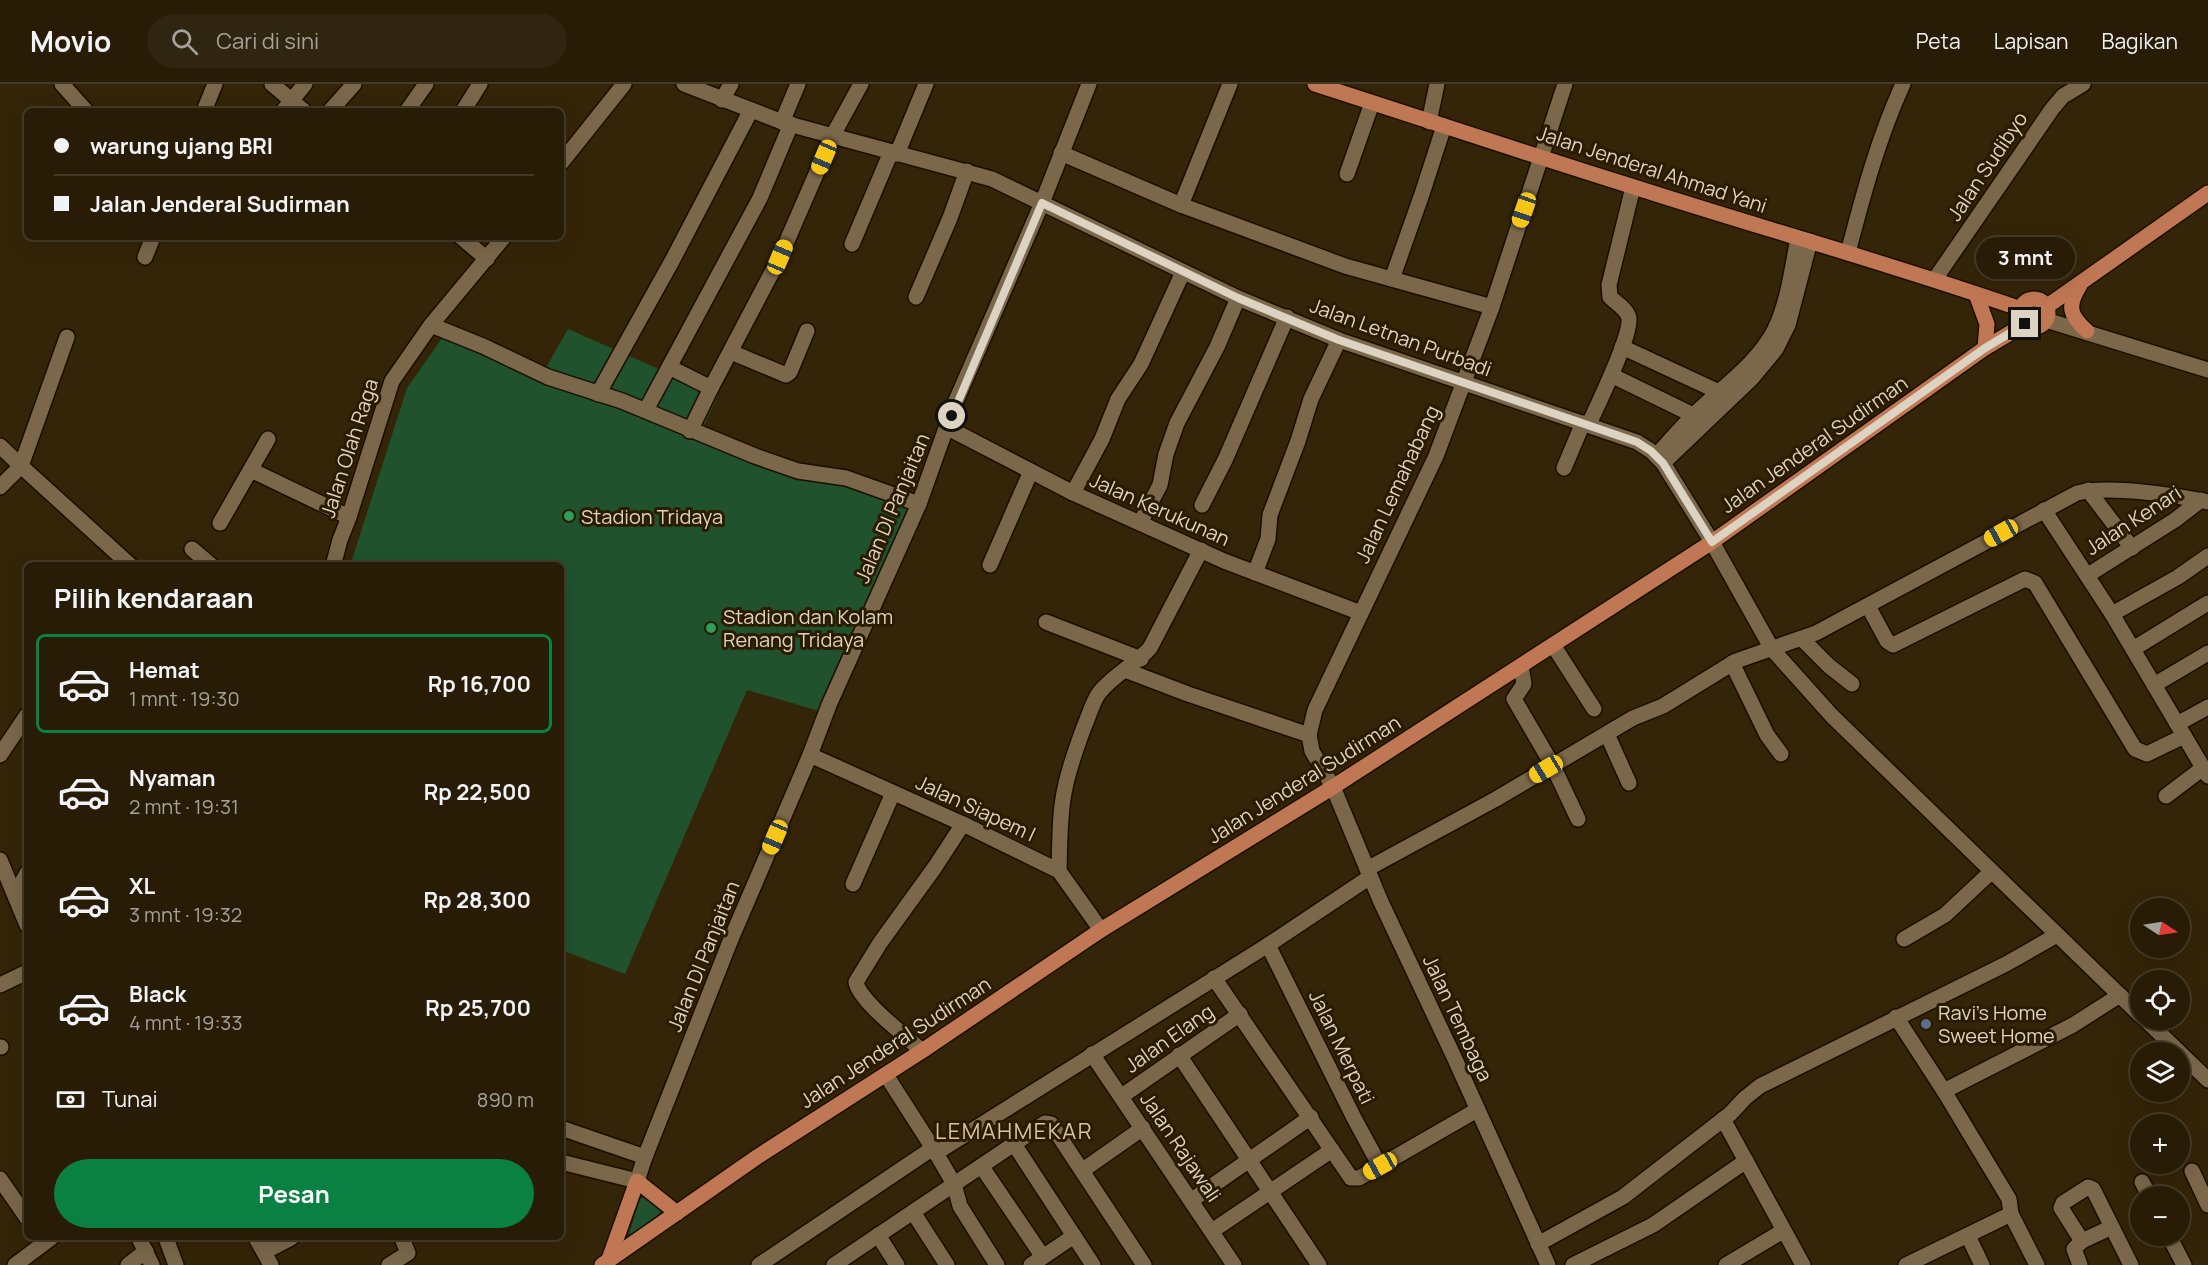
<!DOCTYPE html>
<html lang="id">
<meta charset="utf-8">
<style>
:root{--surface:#281c06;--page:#302510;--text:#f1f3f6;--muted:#a5a19b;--line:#443a28;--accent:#0b8043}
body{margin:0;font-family:Manrope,sans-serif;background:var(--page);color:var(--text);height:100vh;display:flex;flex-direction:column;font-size:22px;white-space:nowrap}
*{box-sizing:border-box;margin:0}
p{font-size:20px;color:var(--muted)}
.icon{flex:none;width:33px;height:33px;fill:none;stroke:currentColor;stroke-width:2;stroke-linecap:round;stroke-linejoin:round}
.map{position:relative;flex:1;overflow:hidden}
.sheet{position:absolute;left:24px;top:478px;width:540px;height:678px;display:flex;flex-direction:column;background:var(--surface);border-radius:9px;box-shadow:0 6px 24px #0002,0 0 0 2px var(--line)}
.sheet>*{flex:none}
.banner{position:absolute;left:24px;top:24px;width:540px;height:132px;border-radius:9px;box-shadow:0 6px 24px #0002,0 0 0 2px var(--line);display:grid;align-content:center;height:132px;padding:0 30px;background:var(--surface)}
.needle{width:39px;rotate:102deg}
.controls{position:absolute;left:2130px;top:814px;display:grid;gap:12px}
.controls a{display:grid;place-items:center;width:60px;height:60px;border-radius:50%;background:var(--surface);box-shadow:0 6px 24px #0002,0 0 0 2px var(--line);font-size:30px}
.end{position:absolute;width:27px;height:27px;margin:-14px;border:8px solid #ddd3c3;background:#111;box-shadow:0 0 0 3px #111}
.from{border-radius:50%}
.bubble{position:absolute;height:42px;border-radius:21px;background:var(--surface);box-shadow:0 6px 24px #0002,0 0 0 2px var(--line);font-size:20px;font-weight:700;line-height:42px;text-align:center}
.car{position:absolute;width:18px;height:36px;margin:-18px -9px;border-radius:8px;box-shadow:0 0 4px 2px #0007;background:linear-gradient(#f5c518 24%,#345 0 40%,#f5c518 0 76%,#345 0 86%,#f5c518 0)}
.banner b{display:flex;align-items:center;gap:21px;height:57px;font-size:22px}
.banner b+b{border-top:2px solid var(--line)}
.banner i{width:15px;height:15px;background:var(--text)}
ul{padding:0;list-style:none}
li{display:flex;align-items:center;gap:18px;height:99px;margin:0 12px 9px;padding:0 18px;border:3px solid transparent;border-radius:9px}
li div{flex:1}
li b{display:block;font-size:22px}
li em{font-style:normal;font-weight:700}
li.current{border-color:var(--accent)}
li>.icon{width:54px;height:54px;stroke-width:1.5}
h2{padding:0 30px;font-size:27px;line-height:72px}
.pay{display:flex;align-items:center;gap:15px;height:66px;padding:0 30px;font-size:22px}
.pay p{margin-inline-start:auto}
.button{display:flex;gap:12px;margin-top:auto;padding:12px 30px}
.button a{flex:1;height:69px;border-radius:36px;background:var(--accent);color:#fff;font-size:24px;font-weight:700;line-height:69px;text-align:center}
header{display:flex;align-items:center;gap:36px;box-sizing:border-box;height:84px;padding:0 30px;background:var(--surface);border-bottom:2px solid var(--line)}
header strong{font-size:28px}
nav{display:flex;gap:33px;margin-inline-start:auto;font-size:21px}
.search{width:420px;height:54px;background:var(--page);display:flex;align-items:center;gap:15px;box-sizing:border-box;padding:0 21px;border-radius:33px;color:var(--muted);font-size:22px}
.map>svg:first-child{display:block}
</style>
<header>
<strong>Movio</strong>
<div class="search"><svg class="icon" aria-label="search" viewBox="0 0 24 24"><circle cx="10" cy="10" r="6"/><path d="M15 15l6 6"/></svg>Cari di sini</div>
<nav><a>Peta</a><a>Lapisan</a><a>Bagikan</a></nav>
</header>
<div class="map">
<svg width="2208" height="1181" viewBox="0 0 2208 1181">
<rect width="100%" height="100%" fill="#352508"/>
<g fill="#1f522d">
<path d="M 568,245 L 718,311 L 701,348 L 784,381 L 915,412 L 826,629 L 747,606 L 625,890 L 561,866 L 561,482 L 350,482 L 407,304 L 447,247 L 543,289 Z"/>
<path d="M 646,1112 L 662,1125 L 659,1130 L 631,1151 L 629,1149 L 640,1115 Z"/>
</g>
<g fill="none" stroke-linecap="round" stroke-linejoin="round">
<g stroke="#1a0e00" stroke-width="18">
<g id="minor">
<path d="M 62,0 L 86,27"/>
<path d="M 272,0 L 304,27"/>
<path d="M 684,0 L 785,39 L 992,95 L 1238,214 L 1339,256 L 1637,358 L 1651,367 L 1663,379 L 1712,458 L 1772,565 L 1832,632 L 2140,931"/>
<path d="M 722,16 L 731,0"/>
<path d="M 204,27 L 215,0"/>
<path d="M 283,27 L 305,0"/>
<path d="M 330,27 L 354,0"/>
<path d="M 407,27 L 426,0"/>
<path d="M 463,27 L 480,0"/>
<path d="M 782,38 L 798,0"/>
<path d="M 1429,38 L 1437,0"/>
<path d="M 1061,69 L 1181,121 L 1345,182 L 1492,223"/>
<path d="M 897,70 L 926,0"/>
<path d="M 561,79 L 624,0"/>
<path d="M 1347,90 L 1372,19"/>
<path d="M 1181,121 L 1230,0"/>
<path d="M 461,153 L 487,175"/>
<path d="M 852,160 L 891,68"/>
<path d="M 1848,169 C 1863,111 1878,55 1903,0"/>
<path d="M 145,173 L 153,153"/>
<path d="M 1392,195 L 1422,110 L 1444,42"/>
<path d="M 1935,195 L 2052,25 L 2063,12 L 2083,0"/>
<path d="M 916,213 L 950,134 L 967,87"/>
<path d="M 2046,236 L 2208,286"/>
<path d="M 431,241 L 483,262 L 548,293 L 622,317 L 755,372 L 798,387 L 846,394 L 919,420"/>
<path d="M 67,253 L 21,382 L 131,482"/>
<path d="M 1622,263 L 1719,308"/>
<path d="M 731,268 L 786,291 L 790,288 L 807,247"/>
<path d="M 669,283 L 711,304 L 780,173 L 833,51 L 861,0"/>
<path d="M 1611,291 L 1693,331"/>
<path d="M 598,310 L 672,177 L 751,26"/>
<path d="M 646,326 L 760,114 L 791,40"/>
<path d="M 1589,340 C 1598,320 1631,253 1629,234 C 1627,225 1616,219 1610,213 L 1609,201 L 1633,103"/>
<path d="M 948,344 L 1073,409 L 1224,477 L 1361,529"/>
<path d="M 690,347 L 711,304"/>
<path d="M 0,362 L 21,382 L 0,403"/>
<path d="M 1656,372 C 1669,358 1681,343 1694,331 C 1721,304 1756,281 1774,247 C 1788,220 1792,184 1798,154"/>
<path d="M 1663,379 L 1752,294 L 1776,265 L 1788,241 L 1810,157"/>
<path d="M 1564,384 L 1583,339"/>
<path d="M 251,386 L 349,433"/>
<path d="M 2088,406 L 2132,464"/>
<path d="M 1073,409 L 1102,355 L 1118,315 L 1141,280 L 1183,188"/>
<path d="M 1202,421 L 1225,376 L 1287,233"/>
<path d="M 2044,426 L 2112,530 L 2208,692"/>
<path d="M 220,439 L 268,355"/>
<path d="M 1140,439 L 1160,401 L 1166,370 L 1177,339 L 1217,263 L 1238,214"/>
<path d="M 192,465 L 212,482"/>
<path d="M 990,481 L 1031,387"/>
<path d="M 333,482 L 340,456 L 349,433 L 392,297 L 431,241 L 504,153"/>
<path d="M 1255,489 L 1268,455 L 1270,431 L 1298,357 L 1311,315 L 1339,256"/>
<path d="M 2088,491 L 2175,436 L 2201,416"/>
<path d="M 1868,522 L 1887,557 L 1893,561 L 2025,495 L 2035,499 L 2135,665 L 2147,670 L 2184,652"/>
<path d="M 2112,530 L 2178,493 L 2208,472"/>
<path d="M 1046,538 L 1141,575"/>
<path d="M 1802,555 L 1829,582 L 1852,600"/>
<path d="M 1553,561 L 1594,625"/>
<path d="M 2133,565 L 2208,519"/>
<path d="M 1732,579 L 1767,651 L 1781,670"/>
<path d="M 1521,582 L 1524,600 L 1514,615 L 1553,682 L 1578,735"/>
<path d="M 1125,586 L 1188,610 L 1309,651"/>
<path d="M 2154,601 L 2208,569"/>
<path d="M 2177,640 L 2208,623"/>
<path d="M 1607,650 L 1629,699"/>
<path d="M 0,671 L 27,631"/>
<path d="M 810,671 L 963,740 L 1059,787 L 1101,846"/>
<path d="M 2166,712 L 2203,684"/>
<path d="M 0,776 L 27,841"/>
<path d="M 1367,785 L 1496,715 L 1633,634 L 1663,622 L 1736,577 L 1816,549 L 2077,409 C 2110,401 2174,411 2208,418"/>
<path d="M 1059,787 C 1060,760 1059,731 1065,704 C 1069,684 1077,662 1084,643 C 1089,632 1092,619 1099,609 C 1114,590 1135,581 1150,564 L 1201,466"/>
<path d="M 853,800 L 893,709"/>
<path d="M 15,811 L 27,789"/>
<path d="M 1904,855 L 1945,831 L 1991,788"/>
<path d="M 1268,861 L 1354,1034 L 1380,1082"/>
<path d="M 1214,894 L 1351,1094 L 1359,1094 L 1477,1026"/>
<path d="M 0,901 L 27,888"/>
<path d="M 1896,933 L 1944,1007"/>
<path d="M 2146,936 L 2208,996"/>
<path d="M 0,963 L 1,963"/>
<path d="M 922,967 C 907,953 859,917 856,898 L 880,859 L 935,783 L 963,740"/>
<path d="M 1092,970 L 1234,1181"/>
<path d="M 1179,971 L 1319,1181"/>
<path d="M 886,991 L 936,1069 L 954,1100 L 960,1122 L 997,1181"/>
<path d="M 1122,1012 L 1240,930"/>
<path d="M 1723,1035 L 1803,1181"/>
<path d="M 561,1044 L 645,1073"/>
<path d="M 1014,1060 L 1093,1181"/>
<path d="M 936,1069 L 1268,861 L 1370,793"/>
<path d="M 561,1078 L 637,1097 L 645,1073 L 731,855 L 810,671 L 829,621 L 919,420 L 955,319 L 1042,119 L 1089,0"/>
<path d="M 982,1083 L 1043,1173"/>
<path d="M 1083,1086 L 1143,1044"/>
<path d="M 2192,1087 L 2208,1121"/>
<path d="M 0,1095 L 27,1134"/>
<path d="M 2142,1098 L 2150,1113"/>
<path d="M 1192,1116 L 1311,1033"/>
<path d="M 913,1128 L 947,1181"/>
<path d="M 2011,1130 L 2037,1181"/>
<path d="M 1212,1147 L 1332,1066"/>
<path d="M 878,1151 L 897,1181"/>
<path d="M 1968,1152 L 1982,1181"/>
<path d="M 2169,1152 L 2184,1181"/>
<path d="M 139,1154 L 152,1181"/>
<path d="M 166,1154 L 176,1181"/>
<path d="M 256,1154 L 271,1181"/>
<path d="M 2082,1157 L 2112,1143"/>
<path d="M 1538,1160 L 1623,1113 L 1730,1030 L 1745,1014 L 1760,1002 L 2006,880 L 2057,851"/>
<path d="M 264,1168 L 291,1154"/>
<path d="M 15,1181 L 51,1154"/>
<path d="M 128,1181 L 146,1167"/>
<path d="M 389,1181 L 408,1169 L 402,1154"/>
<path d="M 759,1181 L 933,1064"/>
<path d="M 834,1181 L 1045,1039 L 1051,1040 L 1053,1043 L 1144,1181"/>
<path d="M 1031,1181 L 1074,1152"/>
<path d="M 1548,1181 L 1454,973 L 1381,818 L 1333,703 L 1312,667 L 1309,651 L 1315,626 L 1436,372 L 1492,223 L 1565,0"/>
<path d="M 1573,1181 L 1653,1141 L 1746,1077"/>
<path d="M 1726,1181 L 1783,1147"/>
<path d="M 1906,1181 L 2011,1130 L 2009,1115 L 1944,1007 L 2073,941 L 2120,911"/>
<path d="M 2080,1181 L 2074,1165 L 2082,1157 L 2061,1124 L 2063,1119 L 2088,1103 L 2093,1105 L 2131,1181"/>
</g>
</g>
<g stroke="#1a0e00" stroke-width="18">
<g id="major">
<path d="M 1315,0 C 1421,34 1525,69 1631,102 C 1761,144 1892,180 2021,225"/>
<path d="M 2080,201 C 2067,222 2069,231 2087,247"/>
<path d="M 1976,210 L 1987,240 L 1985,264"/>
<circle cx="2034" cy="229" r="14"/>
<path d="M 2046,223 L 2208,109"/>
<path d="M 608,1178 L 637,1097 L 677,1129"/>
<path d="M 602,1181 L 757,1073 L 922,967 L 1101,846 L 1333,703 L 1712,458 L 1985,264 L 2025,240"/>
</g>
</g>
<use href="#minor" stroke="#7b684b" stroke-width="15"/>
<use href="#major" stroke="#c07753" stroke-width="15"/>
</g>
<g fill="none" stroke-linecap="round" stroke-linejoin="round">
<path stroke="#ddd3c3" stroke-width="8" d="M 952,332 L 1042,119 L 1238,214 L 1339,256 L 1637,358 L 1651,367 L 1663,379 L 1712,458 L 1985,264 L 2025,240"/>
</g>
<g fill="#2e9e5b" stroke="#2b1b01" stroke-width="2">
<circle cx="569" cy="432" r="6"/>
<circle cx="711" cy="544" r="6"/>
</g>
<circle fill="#5c6f8a" stroke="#2b1b01" stroke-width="2" cx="1926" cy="940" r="6"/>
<g text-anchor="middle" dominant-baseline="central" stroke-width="6" stroke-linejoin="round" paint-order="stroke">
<g font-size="20" fill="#ddd3c3" stroke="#2b1b01">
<text transform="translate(1987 82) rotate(-56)">Jalan Sudibyo</text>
<text transform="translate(1652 85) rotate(18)">Jalan Jenderal Ahmad Yani</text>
<text transform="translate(1401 253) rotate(20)">Jalan Letnan Purbadi</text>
<text transform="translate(1814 360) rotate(-35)">Jalan Jenderal Sudirman</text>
<text transform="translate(349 364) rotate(-72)">Jalan Olah Raga</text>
<text transform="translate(1397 400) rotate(-65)">Jalan Lemahabang</text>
<text transform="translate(892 424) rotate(-67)">Jalan DI Panjaitan</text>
<text transform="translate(1160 425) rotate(24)">Jalan Kerukunan</text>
<text transform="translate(2133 436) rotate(-33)">Jalan Kenari</text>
<text transform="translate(1304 695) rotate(-32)">Jalan Jenderal Sudirman</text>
<text transform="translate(976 724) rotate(25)">Jalan Siapem I</text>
<text transform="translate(703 872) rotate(-68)">Jalan DI Panjaitan</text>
<text transform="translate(1458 934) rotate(65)">Jalan Tembaga</text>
<text transform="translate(1169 954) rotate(-35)">Jalan Elang</text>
<text transform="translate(895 958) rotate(-33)">Jalan Jenderal Sudirman</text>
<text transform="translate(1342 963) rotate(64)">Jalan Merpati</text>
<text transform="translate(1181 1063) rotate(56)">Jalan Rajawali</text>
</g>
<g font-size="20" fill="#ddd3c3" stroke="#2b1b01" text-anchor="start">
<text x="581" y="432">Stadion Tridaya</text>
<text x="723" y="532">Stadion dan Kolam<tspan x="723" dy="23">Renang Tridaya</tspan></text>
<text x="1938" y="928">Ravi's Home<tspan x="1938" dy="23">Sweet Home</tspan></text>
</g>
<g font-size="22" letter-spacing="1.5" fill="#d7c2a3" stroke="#2b1b01">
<text x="1014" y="1047">LEMAHMEKAR</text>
</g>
</g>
</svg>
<div class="controls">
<a><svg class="needle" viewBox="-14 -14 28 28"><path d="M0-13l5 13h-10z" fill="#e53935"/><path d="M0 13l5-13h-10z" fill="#a5a19b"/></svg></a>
<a><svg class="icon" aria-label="locate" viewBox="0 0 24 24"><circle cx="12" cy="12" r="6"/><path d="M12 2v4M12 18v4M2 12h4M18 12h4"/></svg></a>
<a><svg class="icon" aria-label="layers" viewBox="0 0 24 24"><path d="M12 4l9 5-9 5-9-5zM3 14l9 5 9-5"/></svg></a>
<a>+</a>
<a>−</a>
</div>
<i class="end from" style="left:952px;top:332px"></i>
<i class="end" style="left:2025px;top:240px"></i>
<div class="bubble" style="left:1976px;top:153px;width:99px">3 mnt</div>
<i class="car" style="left:824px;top:73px;rotate:203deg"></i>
<i class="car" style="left:1524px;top:126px;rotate:199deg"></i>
<i class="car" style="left:780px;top:173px;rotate:23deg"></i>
<i class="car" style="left:2001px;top:449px;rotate:241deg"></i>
<i class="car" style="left:1546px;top:685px;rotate:239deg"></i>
<i class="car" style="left:775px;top:753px;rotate:203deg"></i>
<i class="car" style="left:1380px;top:1082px;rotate:241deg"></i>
<div class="banner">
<b><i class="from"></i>warung ujang BRI</b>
<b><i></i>Jalan Jenderal Sudirman</b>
</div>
<section class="sheet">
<h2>Pilih kendaraan</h2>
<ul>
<li class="current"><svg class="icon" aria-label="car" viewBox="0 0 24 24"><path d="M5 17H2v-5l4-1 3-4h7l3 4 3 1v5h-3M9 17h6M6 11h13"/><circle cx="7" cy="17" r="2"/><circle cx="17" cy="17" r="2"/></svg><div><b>Hemat</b><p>1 mnt · 19:30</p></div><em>Rp 16,700</em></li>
<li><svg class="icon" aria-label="car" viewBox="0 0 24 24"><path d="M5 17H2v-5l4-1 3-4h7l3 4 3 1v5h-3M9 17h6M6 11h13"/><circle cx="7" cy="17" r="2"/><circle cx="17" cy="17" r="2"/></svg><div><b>Nyaman</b><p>2 mnt · 19:31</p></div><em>Rp 22,500</em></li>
<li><svg class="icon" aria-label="car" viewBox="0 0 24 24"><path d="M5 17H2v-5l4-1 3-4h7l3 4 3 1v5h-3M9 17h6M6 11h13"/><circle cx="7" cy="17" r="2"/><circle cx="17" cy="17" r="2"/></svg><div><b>XL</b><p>3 mnt · 19:32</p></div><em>Rp 28,300</em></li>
<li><svg class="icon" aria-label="car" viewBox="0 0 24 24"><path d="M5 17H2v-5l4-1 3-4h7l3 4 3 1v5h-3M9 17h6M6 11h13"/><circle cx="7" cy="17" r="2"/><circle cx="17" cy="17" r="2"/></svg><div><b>Black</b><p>4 mnt · 19:33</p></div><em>Rp 25,700</em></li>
</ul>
<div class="pay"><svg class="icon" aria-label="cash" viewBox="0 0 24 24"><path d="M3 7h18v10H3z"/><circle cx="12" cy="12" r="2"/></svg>Tunai<p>890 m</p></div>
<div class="button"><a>Pesan</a></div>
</section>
</div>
